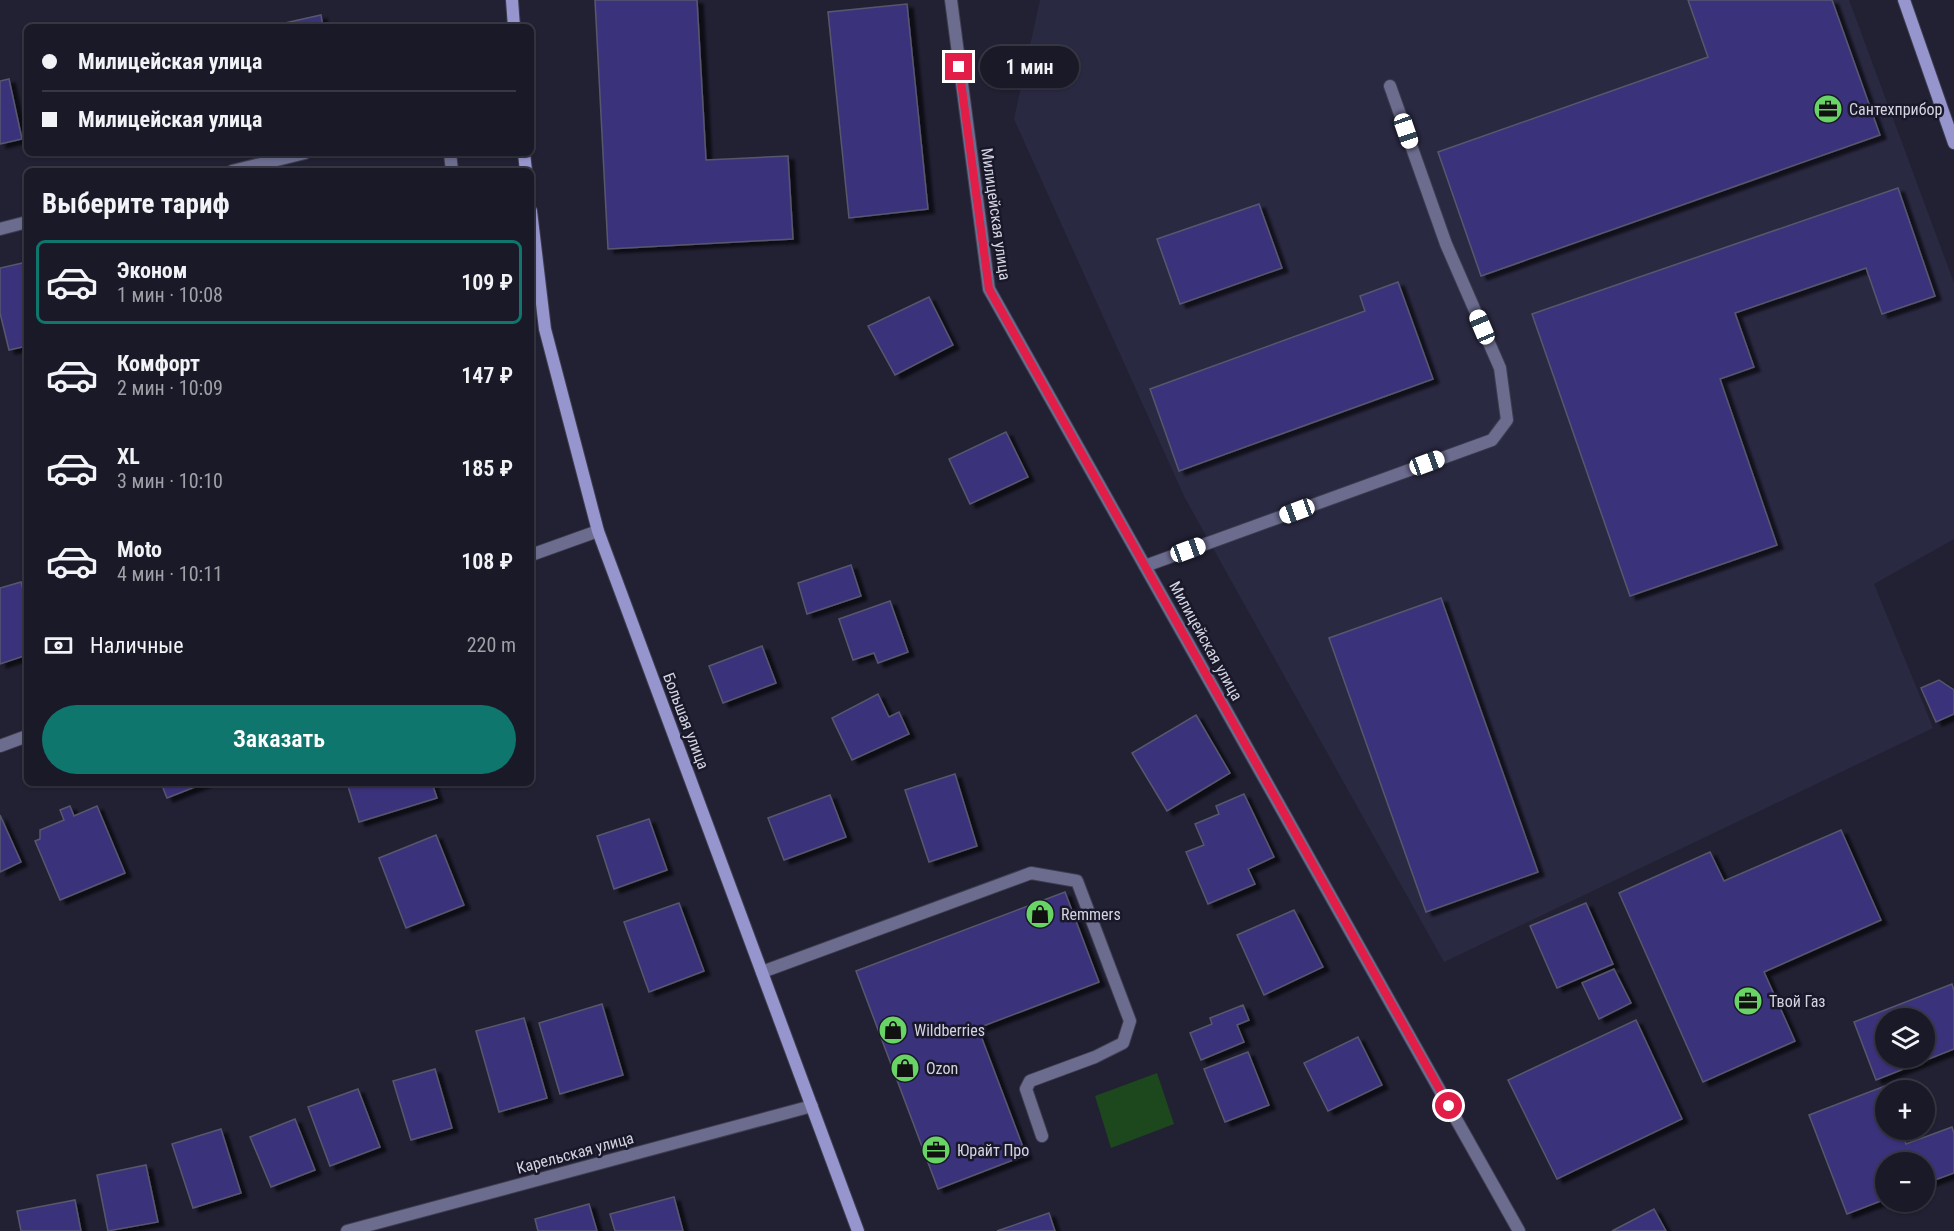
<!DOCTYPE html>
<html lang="ru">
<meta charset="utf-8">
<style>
:root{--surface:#1a1927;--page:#23222f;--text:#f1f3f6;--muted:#9fa0a7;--line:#383844;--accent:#0f766e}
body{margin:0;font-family:"Roboto Condensed",sans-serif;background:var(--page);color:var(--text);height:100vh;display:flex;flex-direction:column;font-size:22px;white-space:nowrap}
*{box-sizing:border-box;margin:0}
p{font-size:20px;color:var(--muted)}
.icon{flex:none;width:33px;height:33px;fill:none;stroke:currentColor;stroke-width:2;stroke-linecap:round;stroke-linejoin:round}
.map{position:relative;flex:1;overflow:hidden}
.details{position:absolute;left:24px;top:168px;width:510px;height:618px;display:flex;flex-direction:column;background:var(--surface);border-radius:9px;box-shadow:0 2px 4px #0004,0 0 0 2px var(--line)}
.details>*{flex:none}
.hud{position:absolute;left:24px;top:24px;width:510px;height:132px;border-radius:9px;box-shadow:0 2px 4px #0004,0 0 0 2px var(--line);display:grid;align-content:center;height:132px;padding:0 18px;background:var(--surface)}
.fabs{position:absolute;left:1875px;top:1008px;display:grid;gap:12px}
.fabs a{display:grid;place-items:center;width:60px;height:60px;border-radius:50%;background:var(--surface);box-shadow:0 2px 4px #0004,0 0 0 2px var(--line);font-size:30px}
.end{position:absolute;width:27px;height:27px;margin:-14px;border:8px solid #e11d48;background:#fff;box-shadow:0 0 0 3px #fff}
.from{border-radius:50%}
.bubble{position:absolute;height:42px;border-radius:21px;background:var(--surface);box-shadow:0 2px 4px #0004,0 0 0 2px var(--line);font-size:20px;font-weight:600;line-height:42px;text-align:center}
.car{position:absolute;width:18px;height:36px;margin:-18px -9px;border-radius:8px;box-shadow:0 0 4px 2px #0007;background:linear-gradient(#fff 24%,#345 0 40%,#fff 0 76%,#345 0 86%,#fff 0)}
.hud b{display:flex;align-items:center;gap:21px;height:57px;font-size:22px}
.hud b+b{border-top:2px solid var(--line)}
.hud i{width:15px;height:15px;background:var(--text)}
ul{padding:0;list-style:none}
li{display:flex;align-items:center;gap:18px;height:84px;margin:0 12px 9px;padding:0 6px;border:3px solid transparent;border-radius:9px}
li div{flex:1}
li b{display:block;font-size:22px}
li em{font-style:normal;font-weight:600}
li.on{border-color:var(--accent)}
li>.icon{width:54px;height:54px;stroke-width:1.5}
h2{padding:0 18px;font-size:27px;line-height:72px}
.pay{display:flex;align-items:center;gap:15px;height:66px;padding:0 18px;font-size:22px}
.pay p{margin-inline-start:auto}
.button{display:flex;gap:12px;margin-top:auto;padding:12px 18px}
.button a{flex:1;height:69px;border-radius:36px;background:var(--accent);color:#fff;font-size:24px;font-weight:600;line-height:69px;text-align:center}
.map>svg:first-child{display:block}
</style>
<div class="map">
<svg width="1954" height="1231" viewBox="0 0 1954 1231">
<defs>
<filter id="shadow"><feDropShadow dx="6" dy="4" stdDeviation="1.5" flood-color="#0009"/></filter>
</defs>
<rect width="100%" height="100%" fill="#222134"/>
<path fill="#2a2942" d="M 1040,0 L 1849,0 L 1954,283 L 1954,539 L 1874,584 L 1933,728 L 1444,962 L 1185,498 L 1014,119 Z"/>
<path fill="#1d471c" d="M 1157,1073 L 1174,1124 L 1111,1148 L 1095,1096 Z"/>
<g fill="#3b327c" stroke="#57576d" stroke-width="1.5" fill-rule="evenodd" filter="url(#shadow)">
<path d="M 595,0 L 697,0 L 706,160 L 788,156 L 793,239 L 608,249 Z"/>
<path d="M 1688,0 L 1832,0 L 1880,135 L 1481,276 L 1438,152 L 1708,57 Z"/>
<path d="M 907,4 L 928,209 L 849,218 L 828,12 Z"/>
<path d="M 321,15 L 323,27 L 267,27 Z"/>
<path d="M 9,79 L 22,139 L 0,144 L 0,81 Z"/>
<path d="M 1898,188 L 1935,296 L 1882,314 L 1866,268 L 1735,313 L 1754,367 L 1720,379 L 1777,545 L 1630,596 L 1532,314 Z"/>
<path d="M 1259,204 L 1282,268 L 1180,304 L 1157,239 Z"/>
<path d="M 27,262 L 27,346 L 9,350 L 0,313 L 0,268 Z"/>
<path d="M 1398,282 L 1433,379 L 1179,471 L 1150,389 L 1365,311 L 1360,296 Z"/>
<path d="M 929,297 L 953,345 L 895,375 L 868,326 Z"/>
<path d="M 1006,432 L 1028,477 L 970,504 L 949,459 Z"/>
<path d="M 851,565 L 861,596 L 807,614 L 798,583 Z"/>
<path d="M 21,582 L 27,603 L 27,655 L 0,664 L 0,588 Z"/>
<path d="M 1441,598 L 1538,872 L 1426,912 L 1329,638 Z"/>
<path d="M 890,601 L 908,652 L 878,663 L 874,653 L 853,660 L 839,619 Z"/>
<path d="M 762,646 L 776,683 L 723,703 L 709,666 Z"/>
<path d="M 1939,680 L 1954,690 L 1954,714 L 1936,722 L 1921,688 Z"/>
<path d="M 878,694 L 889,717 L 899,712 L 909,734 L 852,760 L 832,718 Z"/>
<path d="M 1196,715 L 1230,773 L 1167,811 L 1132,753 Z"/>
<path d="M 955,774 L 977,846 L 929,862 L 905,790 Z"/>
<path d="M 161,783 L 205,783 L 167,798 Z"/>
<path d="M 347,783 L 432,783 L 437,798 L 359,822 Z"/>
<path d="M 1244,794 L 1274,857 L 1248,869 L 1255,884 L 1208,904 L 1186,852 L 1204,845 L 1195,824 L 1219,814 L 1216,806 Z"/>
<path d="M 830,795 L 846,837 L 784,860 L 768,818 Z"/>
<path d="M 70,806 L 74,816 L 97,806 L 125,873 L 60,900 L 35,841 L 40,839 L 40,830 L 64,820 L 60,810 Z"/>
<path d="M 0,815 L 21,862 L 0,872 Z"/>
<path d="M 649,819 L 667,870 L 614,889 L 597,836 Z"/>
<path d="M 1841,830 L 1881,920 L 1764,972 L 1795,1041 L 1703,1082 L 1619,893 L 1710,852 L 1724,881 Z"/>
<path d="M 436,835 L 464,905 L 406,928 L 379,858 Z"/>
<path d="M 1065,892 L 1099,982 L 978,1028 L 1026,1155 L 938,1189 L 856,971 Z"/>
<path d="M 679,903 L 704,971 L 649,992 L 624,922 Z"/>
<path d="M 1586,903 L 1613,964 L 1557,988 L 1530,926 Z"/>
<path d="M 1294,910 L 1323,967 L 1264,995 L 1237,935 Z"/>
<path d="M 1614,969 L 1631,1003 L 1599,1019 L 1582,983 Z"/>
<path d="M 1952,984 L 1954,991 L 1954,1049 L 1876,1080 L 1854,1022 ZM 1886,1018 L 1924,1018 L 1924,1058 L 1886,1058 Z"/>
<path d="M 602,1004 L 623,1075 L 560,1094 L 539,1023 Z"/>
<path d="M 1243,1005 L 1249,1020 L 1237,1025 L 1244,1042 L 1201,1060 L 1190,1033 L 1212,1024 L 1210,1018 Z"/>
<path d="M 524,1018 L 547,1098 L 499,1112 L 476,1031 Z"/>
<path d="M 1636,1020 L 1682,1119 L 1557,1179 L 1508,1080 Z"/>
<path d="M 1358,1037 L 1382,1085 L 1328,1111 L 1304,1063 Z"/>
<path d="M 1248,1052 L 1269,1105 L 1225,1122 L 1204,1069 Z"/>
<path d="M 435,1069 L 452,1128 L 411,1140 L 393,1081 Z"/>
<path d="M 1885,1086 L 1886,1090 L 1886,1130 L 1901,1130 L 1906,1144 L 1952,1127 L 1954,1133 L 1954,1173 L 1924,1184 L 1924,1162 L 1886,1162 L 1886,1199 L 1847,1214 L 1809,1115 Z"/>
<path d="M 358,1089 L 380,1147 L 330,1166 L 308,1107 Z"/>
<path d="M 295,1119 L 315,1170 L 271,1187 L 250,1137 Z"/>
<path d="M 221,1129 L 241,1193 L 193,1208 L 172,1144 Z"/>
<path d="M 146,1165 L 158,1222 L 108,1231 L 97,1175 Z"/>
<path d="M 674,1197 L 683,1231 L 615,1231 L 610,1214 Z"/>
<path d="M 75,1200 L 81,1231 L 21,1231 L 17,1211 Z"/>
<path d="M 589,1204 L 597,1231 L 538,1231 L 535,1219 Z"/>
<path d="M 1654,1209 L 1666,1231 L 1612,1231 Z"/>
<path d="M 1049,1213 L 1055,1231 L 997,1231 Z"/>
</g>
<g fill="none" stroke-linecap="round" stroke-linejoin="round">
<g stroke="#3e3e50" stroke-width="14">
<g id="lane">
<path d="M 450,153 L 452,171"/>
<path d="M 1145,566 L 1492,440 L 1507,420 L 1500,368 L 1446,244 L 1390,86"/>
<path d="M 762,972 L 1031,873 L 1077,881 L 1130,1021 L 1123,1043 L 1095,1057 L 1030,1081 L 1026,1089 L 1042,1136"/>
</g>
</g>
<g stroke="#3e3e50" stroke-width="14">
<g id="street">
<path d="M 951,0 L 989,289 L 1519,1231"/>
<path d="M 232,171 L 305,153"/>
<path d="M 0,229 L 27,222"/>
<path d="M 531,555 L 598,531"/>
<path d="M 0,746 L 27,736"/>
<path d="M 347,1231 L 812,1106"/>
</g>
</g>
<g stroke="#3e3e50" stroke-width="14">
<g id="secondary">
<path d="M 512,0 L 514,27"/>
<path d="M 1904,0 L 1954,143"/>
<path d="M 524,153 L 526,171"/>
<path d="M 531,211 L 545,329 L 598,531 L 858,1231"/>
</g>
</g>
<use href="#lane" stroke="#6c6c8f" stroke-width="12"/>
<use href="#street" stroke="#6c6c8f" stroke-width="12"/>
<use href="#secondary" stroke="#9695cd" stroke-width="12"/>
</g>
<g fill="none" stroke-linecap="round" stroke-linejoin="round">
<path stroke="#e11d48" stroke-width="8" d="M 959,67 L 989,289 L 1449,1106"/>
</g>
<defs>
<g id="office-disc" transform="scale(1.5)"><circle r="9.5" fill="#68d465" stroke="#19182a"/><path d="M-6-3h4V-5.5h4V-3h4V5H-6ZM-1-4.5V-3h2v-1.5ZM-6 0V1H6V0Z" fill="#111"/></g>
<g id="shop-disc" transform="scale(1.5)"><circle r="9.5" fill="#68d465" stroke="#19182a"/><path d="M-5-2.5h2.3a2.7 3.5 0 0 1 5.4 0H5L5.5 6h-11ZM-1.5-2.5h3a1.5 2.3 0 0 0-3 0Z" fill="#111"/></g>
</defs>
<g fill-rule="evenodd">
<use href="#office-disc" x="1828" y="109"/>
<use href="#shop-disc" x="1040" y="914"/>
<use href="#office-disc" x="1748" y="1001"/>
<use href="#shop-disc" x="893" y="1030"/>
<use href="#shop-disc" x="905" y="1068"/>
<use href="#office-disc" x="936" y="1150"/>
</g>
<g text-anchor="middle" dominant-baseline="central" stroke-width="5" stroke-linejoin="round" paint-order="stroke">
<g font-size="16" fill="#d4d4e1" stroke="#19182a" text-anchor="start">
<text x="1849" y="109">Сантехприбор</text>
<text x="1061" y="914">Remmers</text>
<text x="1769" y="1001">Твой Газ</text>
<text x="914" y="1030">Wildberries</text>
<text x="926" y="1068">Ozon</text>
<text x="957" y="1150">Юрайт Про</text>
</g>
<g font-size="16" fill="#d4d4e1" stroke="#19182a">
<text transform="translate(996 214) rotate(82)">Милицейская улица</text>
<text transform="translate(1206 641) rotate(61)">Милицейская улица</text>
<text transform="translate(686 721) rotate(69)">Большая улица</text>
<text transform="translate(575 1153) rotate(-15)">Карельская улица</text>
</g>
</g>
</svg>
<div class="fabs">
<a><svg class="icon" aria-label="layers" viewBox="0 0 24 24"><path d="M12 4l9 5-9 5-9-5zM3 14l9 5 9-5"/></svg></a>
<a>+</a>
<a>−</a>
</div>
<i class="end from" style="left:1449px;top:1106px"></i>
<i class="end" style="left:959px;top:67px"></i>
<div class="bubble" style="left:980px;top:46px;width:99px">1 мин</div>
<i class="car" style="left:1406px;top:131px;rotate:161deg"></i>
<i class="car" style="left:1482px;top:327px;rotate:337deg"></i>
<i class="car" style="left:1427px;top:463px;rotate:70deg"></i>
<i class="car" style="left:1297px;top:511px;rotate:250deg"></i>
<i class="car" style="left:1188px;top:550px;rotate:70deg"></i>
<div class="hud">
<b><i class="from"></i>Милицейская улица</b>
<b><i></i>Милицейская улица</b>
</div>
<section class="details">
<h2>Выберите тариф</h2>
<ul>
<li class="on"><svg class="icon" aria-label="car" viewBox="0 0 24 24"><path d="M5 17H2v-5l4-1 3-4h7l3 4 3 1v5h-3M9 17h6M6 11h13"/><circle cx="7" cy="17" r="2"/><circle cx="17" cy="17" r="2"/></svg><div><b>Эконом</b><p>1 мин · 10:08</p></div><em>109 ₽</em></li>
<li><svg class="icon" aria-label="car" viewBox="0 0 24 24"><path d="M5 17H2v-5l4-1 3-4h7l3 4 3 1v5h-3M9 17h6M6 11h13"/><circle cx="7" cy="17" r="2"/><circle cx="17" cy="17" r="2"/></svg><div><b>Комфорт</b><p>2 мин · 10:09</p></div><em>147 ₽</em></li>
<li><svg class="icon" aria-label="car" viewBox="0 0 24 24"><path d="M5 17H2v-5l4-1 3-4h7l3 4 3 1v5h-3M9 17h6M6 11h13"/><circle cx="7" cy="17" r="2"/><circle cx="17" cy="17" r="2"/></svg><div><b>XL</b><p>3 мин · 10:10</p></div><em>185 ₽</em></li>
<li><svg class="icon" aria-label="car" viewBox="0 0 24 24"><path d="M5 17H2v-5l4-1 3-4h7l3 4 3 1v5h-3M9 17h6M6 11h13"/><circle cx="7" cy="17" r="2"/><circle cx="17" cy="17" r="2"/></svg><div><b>Moto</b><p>4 мин · 10:11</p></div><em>108 ₽</em></li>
</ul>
<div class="pay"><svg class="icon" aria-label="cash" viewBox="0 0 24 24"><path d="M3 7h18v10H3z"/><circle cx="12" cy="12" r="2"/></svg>Наличные<p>220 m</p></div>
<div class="button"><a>Заказать</a></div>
</section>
</div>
